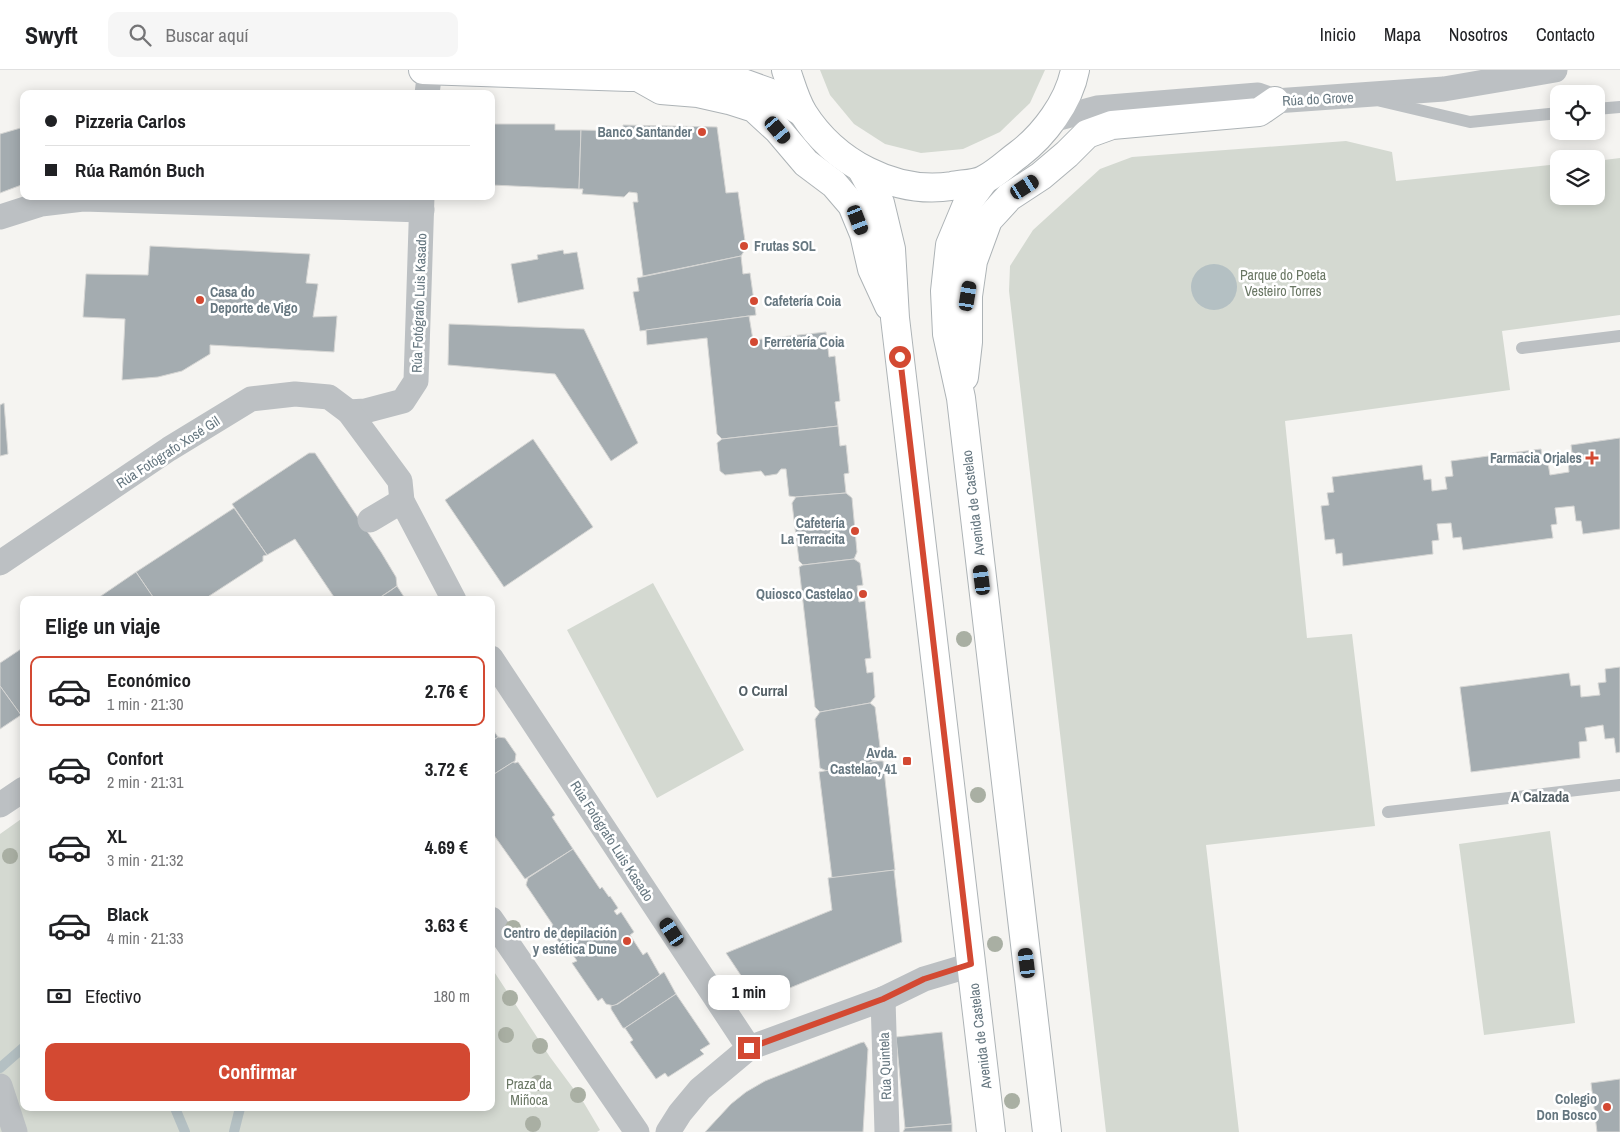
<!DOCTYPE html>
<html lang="es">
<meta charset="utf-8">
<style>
:root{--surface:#fff;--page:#f6f6f6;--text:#202124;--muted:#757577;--line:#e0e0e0;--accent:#d34932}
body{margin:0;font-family:"Archivo Narrow",sans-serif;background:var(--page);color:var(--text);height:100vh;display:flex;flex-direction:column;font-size:19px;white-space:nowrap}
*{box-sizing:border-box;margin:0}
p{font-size:16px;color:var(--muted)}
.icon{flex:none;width:28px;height:28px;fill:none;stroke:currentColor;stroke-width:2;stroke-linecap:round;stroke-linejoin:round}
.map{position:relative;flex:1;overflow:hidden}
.side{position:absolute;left:20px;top:526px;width:475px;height:515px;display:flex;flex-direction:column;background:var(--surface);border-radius:10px;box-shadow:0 2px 12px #0003}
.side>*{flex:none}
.banner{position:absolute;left:20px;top:20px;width:475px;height:110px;border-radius:10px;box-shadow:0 2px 12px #0003;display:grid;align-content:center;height:110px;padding:0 25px;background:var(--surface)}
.controls{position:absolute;left:1550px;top:15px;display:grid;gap:10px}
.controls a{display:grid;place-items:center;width:55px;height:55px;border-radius:10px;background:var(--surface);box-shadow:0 2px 12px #0003;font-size:25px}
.end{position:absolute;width:22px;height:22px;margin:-11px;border:6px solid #d34932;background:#fff;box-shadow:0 0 0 2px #fff}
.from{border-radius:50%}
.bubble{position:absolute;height:35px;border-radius:10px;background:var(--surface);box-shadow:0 2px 12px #0003;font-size:16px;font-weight:800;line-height:35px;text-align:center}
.car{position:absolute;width:15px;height:30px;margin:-15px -8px;border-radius:6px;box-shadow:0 0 4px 1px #0007;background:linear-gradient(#222 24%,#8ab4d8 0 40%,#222 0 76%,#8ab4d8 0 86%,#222 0)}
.banner b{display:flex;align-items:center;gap:18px;height:48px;font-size:19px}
.banner b+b{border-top:1px solid var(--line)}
.banner i{width:12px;height:12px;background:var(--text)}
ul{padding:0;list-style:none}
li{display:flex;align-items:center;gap:15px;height:70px;margin:0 10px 8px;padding:0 15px;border:2px solid transparent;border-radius:10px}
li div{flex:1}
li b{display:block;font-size:19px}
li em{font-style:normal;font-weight:800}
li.on{border-color:var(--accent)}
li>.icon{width:45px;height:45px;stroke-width:1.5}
h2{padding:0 25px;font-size:22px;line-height:60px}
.pay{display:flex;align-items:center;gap:12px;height:55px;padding:0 25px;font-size:19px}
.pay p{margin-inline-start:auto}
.action{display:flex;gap:10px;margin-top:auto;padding:10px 25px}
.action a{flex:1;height:58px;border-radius:10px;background:var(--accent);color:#fff;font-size:20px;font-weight:800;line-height:58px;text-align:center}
header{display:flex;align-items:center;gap:30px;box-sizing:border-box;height:70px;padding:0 25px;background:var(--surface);border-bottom:1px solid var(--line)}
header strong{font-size:24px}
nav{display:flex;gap:28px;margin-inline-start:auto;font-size:18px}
.search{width:350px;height:45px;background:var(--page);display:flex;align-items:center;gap:12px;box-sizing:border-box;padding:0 18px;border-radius:10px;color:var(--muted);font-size:19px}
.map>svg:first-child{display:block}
</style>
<header>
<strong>Swyft</strong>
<div class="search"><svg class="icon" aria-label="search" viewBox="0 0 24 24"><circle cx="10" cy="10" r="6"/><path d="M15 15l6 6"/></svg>Buscar aquí</div>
<nav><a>Inicio</a><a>Mapa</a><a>Nosotros</a><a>Contacto</a></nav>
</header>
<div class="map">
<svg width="1620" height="1062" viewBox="0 0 1620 1062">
<rect width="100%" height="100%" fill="#f5f4f1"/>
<g fill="#d4d9d1">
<path d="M 820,0 L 1045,0 L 1030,33 L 1000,62 L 963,79 L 921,83 L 885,74 L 854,54 L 830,25 Z"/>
<path d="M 1346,71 L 1392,82 L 1396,111 L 1559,94 L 1559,126 L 1596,126 L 1596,91 L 1620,88 L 1620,245 L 1502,261 L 1510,320 L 1285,351 L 1307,568 L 1352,564 L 1375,756 L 1206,775 L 1239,1062 L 1106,1062 L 1009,221 L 1010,196 L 1033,160 L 1100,99 L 1132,87 Z"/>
<path d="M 653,513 L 744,680 L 657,728 L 567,560 Z"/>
<path d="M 24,747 L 24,1038 L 491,1038 L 491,897 L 550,987 L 584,1033 L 600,1060 L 597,1062 L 0,1062 L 0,764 Z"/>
<path d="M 1550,761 L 1575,953 L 1484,965 L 1459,774 Z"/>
</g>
<circle fill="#b4c0c3" cx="1214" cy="217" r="23"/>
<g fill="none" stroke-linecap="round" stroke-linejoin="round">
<g stroke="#b4c0c3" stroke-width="10">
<path d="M 0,998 L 24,977"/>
<path d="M 175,1038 L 185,1062"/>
<path d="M 234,1062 L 240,1038"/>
</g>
</g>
<g fill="#a4acb0" stroke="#d6d6d4">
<path d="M 491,54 L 555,54 L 555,60 L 581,60 L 579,119 L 491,115 Z"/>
<path d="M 623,55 L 717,57 L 726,123 L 738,122 L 746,178 L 741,186 L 643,206 L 633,132 L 638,132 L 637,123 L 629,122 L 624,127 L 582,124 L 583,119 L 579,119 L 581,60 L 623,61 Z"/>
<path d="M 24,57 L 24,114 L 0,123 L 0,64 Z"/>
<path d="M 150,176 L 310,184 L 306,213 L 318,214 L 313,247 L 337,246 L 334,282 L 210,275 L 210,284 L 182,301 L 158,307 L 122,310 L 125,249 L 83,247 L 86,204 L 148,205 Z"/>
<path d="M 563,180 L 564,184 L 577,182 L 584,219 L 518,233 L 511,194 L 538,189 L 537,185 Z"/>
<path d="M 741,186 L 743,204 L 750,203 L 756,245 L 640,261 L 633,222 L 639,221 L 637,208 Z"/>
<path d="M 749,246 L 753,270 L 826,262 L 829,287 L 835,286 L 840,331 L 835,332 L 838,356 L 722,369 L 717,364 L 707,268 L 647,275 L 646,260 Z"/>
<path d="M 449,254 L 584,259 L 638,373 L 611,391 L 555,304 L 448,295 Z"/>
<path d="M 4,333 L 8,384 L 0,386 L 0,335 Z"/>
<path d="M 838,356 L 840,376 L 846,375 L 849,403 L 844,404 L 846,423 L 796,427 L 789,426 L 786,399 L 781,399 L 777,404 L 765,406 L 761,401 L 725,405 L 720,401 L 717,373 L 722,369 Z"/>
<path d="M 1620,368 L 1620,459 L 1583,464 L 1581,451 L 1576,451 L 1574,436 L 1555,438 L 1557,454 L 1551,455 L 1553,468 L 1463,480 L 1461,467 L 1453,468 L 1451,453 L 1437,454 L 1439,470 L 1432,471 L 1433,484 L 1343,496 L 1342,483 L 1336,484 L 1334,469 L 1325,470 L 1321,436 L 1329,435 L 1327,423 L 1334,422 L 1332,407 L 1422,395 L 1424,410 L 1431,409 L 1432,421 L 1447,419 L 1445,407 L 1453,406 L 1451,391 L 1541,379 L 1543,394 L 1548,393 L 1550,405 L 1569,402 L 1568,390 L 1573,390 L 1571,375 Z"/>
<path d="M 533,369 L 593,457 L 504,517 L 445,430 Z"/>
<path d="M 309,383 L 315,383 L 381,482 L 396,507 L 397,516 L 376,530 L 336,530 L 295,469 L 267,485 L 232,434 Z"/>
<path d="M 846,423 L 852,428 L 857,482 L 854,489 L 803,495 L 799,491 L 792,433 L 796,427 Z"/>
<path d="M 234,438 L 267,485 L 263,486 L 263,491 L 203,530 L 155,530 L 136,502 Z"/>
<path d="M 854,489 L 860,493 L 863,515 L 857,516 L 859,532 L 865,531 L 871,588 L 865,589 L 867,603 L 873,602 L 875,627 L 870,633 L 820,642 L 815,637 L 799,497 L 803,495 Z"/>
<path d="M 136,502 L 155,530 L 99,530 L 98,528 Z"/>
<path d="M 397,516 L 406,530 L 376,530 L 390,521 Z"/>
<path d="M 24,577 L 24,643 L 21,645 L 0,616 L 0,593 Z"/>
<path d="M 1620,597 L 1620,682 L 1616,683 L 1614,668 L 1605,669 L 1603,655 L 1585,658 L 1587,671 L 1579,672 L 1580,688 L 1471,702 L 1460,617 L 1569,603 L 1571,616 L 1580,615 L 1581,627 L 1600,625 L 1598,613 L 1606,612 L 1605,599 Z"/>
<path d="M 0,616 L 21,645 L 0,659 Z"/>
<path d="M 870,633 L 875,637 L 881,685 L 877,691 L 827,701 L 820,698 L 815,649 L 820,642 Z"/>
<path d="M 491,657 L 498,667 L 491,672 Z"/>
<path d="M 498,667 L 505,668 L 516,684 L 515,691 L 491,706 L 491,672 Z"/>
<path d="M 877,691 L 883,691 L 895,800 L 832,808 L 819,702 Z"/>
<path d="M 513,692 L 515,693 L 518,692 L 555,745 L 552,747 L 573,779 L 525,809 L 491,761 L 491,706 Z"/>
<path d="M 573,779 L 600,819 L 602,817 L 609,827 L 610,826 L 618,838 L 614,841 L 617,845 L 621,842 L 634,862 L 630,865 L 643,885 L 647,882 L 660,905 L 614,936 L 606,934 L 602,928 L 598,931 L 572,893 L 577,891 L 566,874 L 562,877 L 557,869 L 560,867 L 558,863 L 554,865 L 548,857 L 553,855 L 526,815 L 528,808 Z"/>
<path d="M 894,800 L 902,872 L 758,931 L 726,883 L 832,840 L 828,808 Z"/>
<path d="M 664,902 L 676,924 L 625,958 L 623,958 L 611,939 L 611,936 L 618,934 Z"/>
<path d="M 676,924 L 710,974 L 700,980 L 704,984 L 668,1007 L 665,1003 L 656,1009 L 630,972 L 633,970 L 625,958 Z"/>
<path d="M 942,962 L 952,1054 L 905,1058 L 896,967 Z"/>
<path d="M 864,972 L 868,979 L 863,1062 L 705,1062 L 731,1034 L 746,1022 L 765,1011 L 860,973 Z"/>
<path d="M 1620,1009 L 1620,1062 L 1597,1062 L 1591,1013 Z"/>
<path d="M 952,1054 L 952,1062 L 903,1062 L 905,1058 Z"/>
</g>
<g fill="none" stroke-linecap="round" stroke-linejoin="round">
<g stroke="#aeb4b8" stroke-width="30">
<g id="secondary">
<path d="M 423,0 L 629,7 L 638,7 L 663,0"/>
<path d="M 669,0 L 718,4 L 768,22 L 802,42"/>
</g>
</g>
<g stroke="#adb3b6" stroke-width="30">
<g id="primary">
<path d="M 786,0 C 791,14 795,30 803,43 C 834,92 894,125 952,116 C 962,114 977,114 985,109 C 997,103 1008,92 1019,84 C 1044,65 1069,32 1075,0"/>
<path d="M 638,7 L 661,20 L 698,23 L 729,30 L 754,38 L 778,60 L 806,93 L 834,114 L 852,135 L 864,164 L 872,199 L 889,236"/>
<path d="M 862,100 L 880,133 L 891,179 L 895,248 L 991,1062"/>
<path d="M 984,110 L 968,132 L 950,175 L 945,221 L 947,264 L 961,328 L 1047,1062"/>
<path d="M 964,307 L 968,272 L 968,226 L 973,191 L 988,150 L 1009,127 L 1041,106 L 1067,84 L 1087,64 L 1112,55 L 1259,42 L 1275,31"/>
</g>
</g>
<g stroke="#bcc0c3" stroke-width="12">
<path d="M 1381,31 L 1470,52 L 1559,43"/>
<path d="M 1596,39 L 1620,37"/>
<path d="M 1522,278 L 1620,266"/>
<path d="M 1388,742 L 1620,715"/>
</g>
<g stroke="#bcc0c3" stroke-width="25">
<path d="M 427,24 L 430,0"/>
<path d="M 1052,50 L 1097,38 L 1258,25 L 1275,31 L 1444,19 L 1555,0"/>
<path d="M 0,147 L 41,134 L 83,129 L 422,140"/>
<path d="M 349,342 L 365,341 L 403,331 L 416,311 L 422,126"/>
<path d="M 370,450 L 402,431"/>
<path d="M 0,493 L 169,379 L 251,329 L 295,324 L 329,327 L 349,342 L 400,411 L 402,431 L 454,530"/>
<path d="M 491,588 L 749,978"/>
<path d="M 0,735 L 24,719"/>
<path d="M 491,849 L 637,1062"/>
<path d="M 883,929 L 887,1062"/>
<path d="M 0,1016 L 15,1062"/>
<path d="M 668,1062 L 680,1043 L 700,1019 L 749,978 L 883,929 L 924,909 L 971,895"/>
</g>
<use href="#secondary" stroke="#fff" stroke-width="28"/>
<use href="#primary" stroke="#fff" stroke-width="28"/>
</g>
<g fill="#a9afa3">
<circle cx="964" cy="569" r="8"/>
<circle cx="978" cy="725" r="8"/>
<circle cx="10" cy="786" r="8"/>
<circle cx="513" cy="858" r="8"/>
<circle cx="995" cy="874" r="8"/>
<circle cx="510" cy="928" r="8"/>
<circle cx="506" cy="965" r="8"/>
<circle cx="540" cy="976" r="8"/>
<circle cx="538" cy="1013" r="8"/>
<circle cx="578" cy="1025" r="8"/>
<circle cx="1012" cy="1031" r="8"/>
<circle cx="533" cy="1054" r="8"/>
</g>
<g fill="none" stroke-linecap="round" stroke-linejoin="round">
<path stroke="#d34932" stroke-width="6" d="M 749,978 L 883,929 L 924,909 L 971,894 L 900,287"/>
</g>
<g fill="#d34932" stroke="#fff" stroke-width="2">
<circle cx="702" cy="62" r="5"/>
<circle cx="744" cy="176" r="5"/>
<circle cx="200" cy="230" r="5"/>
<circle cx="754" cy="231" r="5"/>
<circle cx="754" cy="272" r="5"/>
<path d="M1589.5 380.5h5v5h5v5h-5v5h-5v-5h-5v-5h5z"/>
<circle cx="855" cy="461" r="5"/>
<circle cx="863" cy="524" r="5"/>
<rect x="902" y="686" width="10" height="10" rx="2.5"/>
<circle cx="627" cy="871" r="5"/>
<circle cx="1607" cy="1037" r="5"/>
</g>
<g text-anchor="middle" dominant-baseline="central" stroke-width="5" stroke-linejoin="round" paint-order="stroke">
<g font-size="14" fill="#667780" stroke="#fff">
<text transform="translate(1318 29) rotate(-3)">Rúa do Grove</text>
<text transform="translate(419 233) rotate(-88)">Rúa Fotógrafo Luis Kasado</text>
<text transform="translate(168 382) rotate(-33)">Rúa Fotógrafo Xosé Gil</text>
<text transform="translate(973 433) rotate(-97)">Avenida de Castelao</text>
<text transform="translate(612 771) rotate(57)">Rúa Fotógrafo Luis Kasado</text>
<text transform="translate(980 966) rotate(-97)">Avenida de Castelao</text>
<text transform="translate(885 996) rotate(-92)">Rúa Quintela</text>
</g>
<g font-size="14" font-weight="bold" fill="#667780" stroke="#fff" text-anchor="end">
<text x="692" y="62">Banco Santander</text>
<text x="754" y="176" text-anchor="start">Frutas SOL</text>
<text x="210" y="222" text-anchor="start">Casa do<tspan x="210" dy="16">Deporte de Vigo</tspan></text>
<text x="764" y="231" text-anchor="start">Cafetería Coia</text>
<text x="764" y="272" text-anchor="start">Ferretería Coia</text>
<text x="1582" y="388">Farmacia Orjales</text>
<text x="845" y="453">Cafetería<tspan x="845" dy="16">La Terracita</tspan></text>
<text x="853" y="524">Quiosco Castelao</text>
<text x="897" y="683">Avda.<tspan x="897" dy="16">Castelao, 41</tspan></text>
<text x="617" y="863">Centro de depilación<tspan x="617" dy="16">y estética Dune</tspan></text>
<text x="1597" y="1029">Colegio<tspan x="1597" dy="16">Don Bosco</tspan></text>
</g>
<g font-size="14" fill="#6a7764" stroke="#fff">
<text x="1283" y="205">Parque do Poeta<tspan x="1283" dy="16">Vesteiro Torres</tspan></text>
<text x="529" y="1014">Praza da<tspan x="529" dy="16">Miñoca</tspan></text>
</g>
<g font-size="15" font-weight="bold" fill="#535f65" stroke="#fff">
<text x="763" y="620">O Curral</text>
<text x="1540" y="726">A Calzada</text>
</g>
</g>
</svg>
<div class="controls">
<a><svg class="icon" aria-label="locate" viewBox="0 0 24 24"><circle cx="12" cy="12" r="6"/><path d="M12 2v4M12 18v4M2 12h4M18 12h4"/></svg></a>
<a><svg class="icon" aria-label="layers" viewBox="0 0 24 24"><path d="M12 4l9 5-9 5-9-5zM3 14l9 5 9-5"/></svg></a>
</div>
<i class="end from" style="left:900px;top:287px"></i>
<i class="end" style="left:749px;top:978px"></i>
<div class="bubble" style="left:708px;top:905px;width:82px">1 min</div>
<i class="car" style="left:778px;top:60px;rotate:140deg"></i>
<i class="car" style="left:1025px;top:117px;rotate:57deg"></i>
<i class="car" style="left:858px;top:150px;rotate:159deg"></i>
<i class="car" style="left:968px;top:226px;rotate:9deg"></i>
<i class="car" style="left:982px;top:510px;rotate:353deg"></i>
<i class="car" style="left:672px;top:862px;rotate:327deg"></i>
<i class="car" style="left:1027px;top:893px;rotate:353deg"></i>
<div class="banner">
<b><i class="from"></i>Pizzeria Carlos</b>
<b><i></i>Rúa Ramón Buch</b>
</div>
<section class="side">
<h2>Elige un viaje</h2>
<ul>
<li class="on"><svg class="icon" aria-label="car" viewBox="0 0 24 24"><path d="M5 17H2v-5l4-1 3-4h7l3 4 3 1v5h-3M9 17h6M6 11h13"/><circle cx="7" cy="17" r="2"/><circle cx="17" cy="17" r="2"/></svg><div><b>Económico</b><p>1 min · 21:30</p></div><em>2.76 €</em></li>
<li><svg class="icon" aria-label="car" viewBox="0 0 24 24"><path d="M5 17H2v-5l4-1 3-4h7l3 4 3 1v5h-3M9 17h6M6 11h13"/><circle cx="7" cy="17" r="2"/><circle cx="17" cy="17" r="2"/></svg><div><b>Confort</b><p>2 min · 21:31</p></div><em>3.72 €</em></li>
<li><svg class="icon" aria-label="car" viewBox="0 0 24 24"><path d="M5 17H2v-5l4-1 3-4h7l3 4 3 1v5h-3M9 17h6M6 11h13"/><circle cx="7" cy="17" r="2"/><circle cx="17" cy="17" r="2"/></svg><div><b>XL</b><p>3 min · 21:32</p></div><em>4.69 €</em></li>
<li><svg class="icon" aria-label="car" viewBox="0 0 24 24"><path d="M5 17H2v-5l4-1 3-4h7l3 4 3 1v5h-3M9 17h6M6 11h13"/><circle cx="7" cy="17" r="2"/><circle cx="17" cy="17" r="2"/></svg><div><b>Black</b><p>4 min · 21:33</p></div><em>3.63 €</em></li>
</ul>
<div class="pay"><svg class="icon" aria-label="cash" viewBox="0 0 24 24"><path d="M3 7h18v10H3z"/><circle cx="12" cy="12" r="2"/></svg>Efectivo<p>180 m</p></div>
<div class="action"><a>Confirmar</a></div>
</section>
</div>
